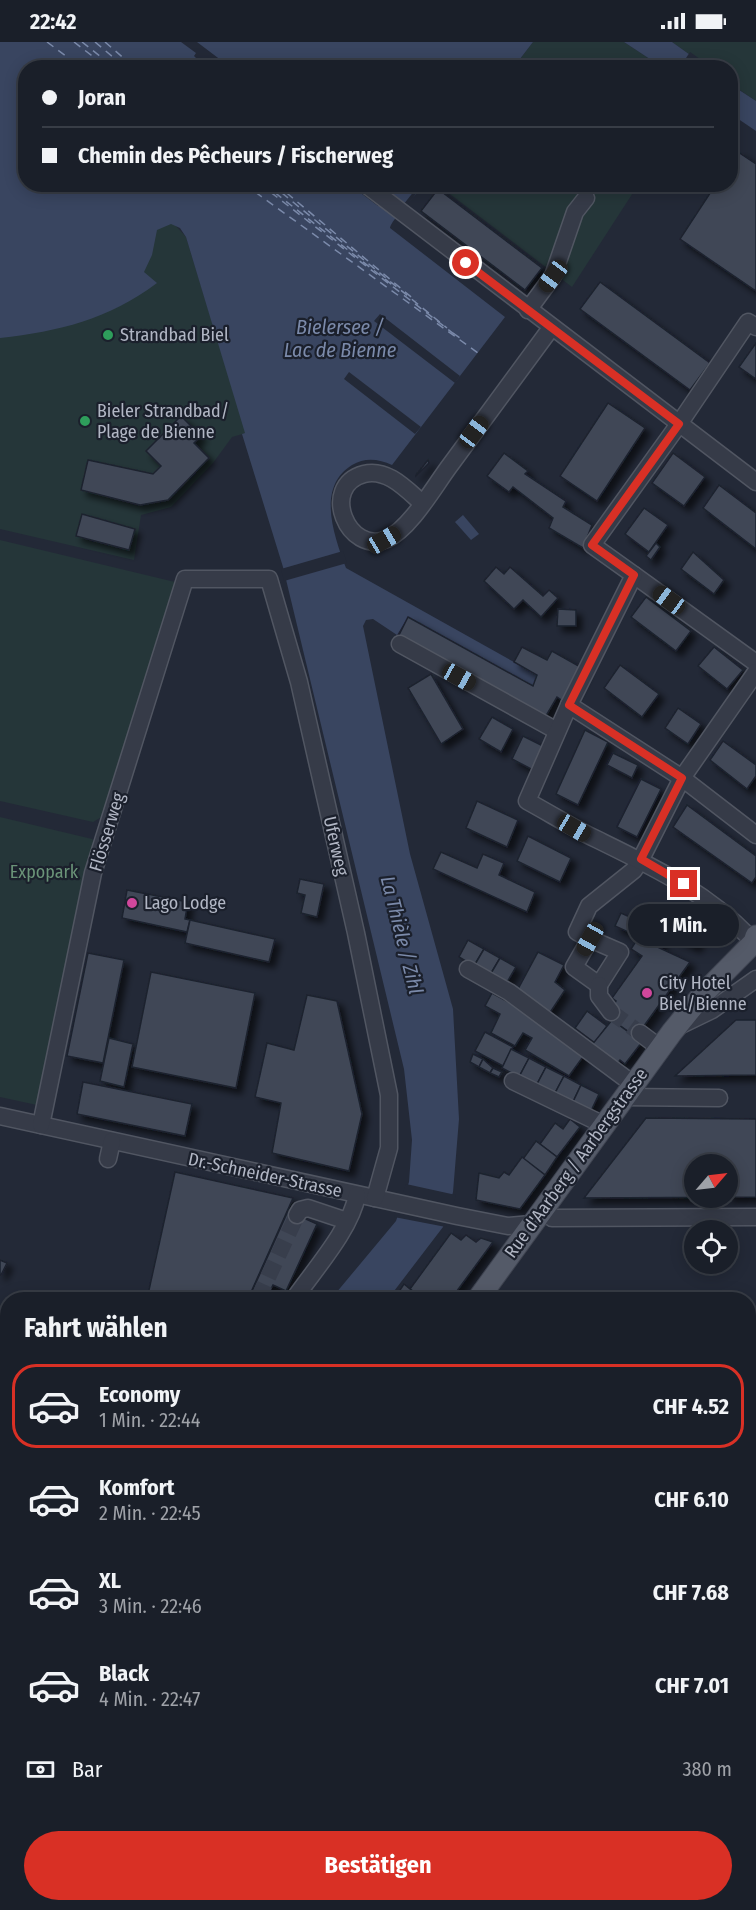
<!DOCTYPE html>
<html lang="de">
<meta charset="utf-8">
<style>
:root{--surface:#1a1f29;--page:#272c35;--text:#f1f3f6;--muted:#9fa2a8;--line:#383d46;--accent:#d93025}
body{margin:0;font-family:"Fira Sans Condensed",sans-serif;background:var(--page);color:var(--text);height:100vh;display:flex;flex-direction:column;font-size:22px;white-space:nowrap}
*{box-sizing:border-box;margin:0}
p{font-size:20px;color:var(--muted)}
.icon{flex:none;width:33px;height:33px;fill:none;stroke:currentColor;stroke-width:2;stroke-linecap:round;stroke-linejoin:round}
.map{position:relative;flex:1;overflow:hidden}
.panel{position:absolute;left:0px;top:1250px;width:756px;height:620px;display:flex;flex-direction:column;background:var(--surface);border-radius:24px 24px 0 0;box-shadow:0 3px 15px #0003,0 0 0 2px var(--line)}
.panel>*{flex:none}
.guide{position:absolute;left:18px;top:18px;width:720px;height:132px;border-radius:24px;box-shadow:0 3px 15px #0003,0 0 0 2px var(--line);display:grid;align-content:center;height:132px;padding:0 24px;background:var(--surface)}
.needle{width:39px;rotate:62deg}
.buttons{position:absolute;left:684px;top:1112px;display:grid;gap:12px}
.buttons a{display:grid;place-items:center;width:54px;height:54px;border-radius:50%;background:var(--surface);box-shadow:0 3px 15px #0003,0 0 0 2px var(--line);font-size:30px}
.end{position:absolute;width:27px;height:27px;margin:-14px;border:8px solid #d93025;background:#fff;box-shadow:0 0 0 3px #fff}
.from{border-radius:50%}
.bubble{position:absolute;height:42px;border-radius:21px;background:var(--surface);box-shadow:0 3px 15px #0003,0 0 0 2px var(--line);font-size:20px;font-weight:700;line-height:42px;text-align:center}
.car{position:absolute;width:18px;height:36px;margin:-18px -9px;border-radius:8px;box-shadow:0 0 4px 2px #0007;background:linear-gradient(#222 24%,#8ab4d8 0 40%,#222 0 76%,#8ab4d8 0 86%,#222 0)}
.guide b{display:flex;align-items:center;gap:21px;height:57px;font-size:22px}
.guide b+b{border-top:2px solid var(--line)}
.guide i{width:15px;height:15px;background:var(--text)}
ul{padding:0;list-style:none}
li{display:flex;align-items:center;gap:18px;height:84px;margin:0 12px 9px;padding:0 12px;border:3px solid transparent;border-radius:24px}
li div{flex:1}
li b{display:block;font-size:22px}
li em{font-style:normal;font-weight:700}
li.active{border-color:var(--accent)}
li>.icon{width:54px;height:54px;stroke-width:1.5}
h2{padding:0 24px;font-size:27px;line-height:72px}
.pay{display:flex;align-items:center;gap:15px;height:66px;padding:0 24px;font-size:22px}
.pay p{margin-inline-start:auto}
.button{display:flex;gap:12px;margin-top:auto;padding:12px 24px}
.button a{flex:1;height:69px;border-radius:36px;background:var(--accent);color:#fff;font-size:24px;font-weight:700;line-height:69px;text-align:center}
.status{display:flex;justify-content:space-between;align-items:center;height:42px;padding:0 30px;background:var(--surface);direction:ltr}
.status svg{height:16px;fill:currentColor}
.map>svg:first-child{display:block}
</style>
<div class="status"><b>22:42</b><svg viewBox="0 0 49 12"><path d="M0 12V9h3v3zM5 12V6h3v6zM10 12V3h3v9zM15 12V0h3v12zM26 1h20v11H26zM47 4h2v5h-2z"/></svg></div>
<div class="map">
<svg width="756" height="1868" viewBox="0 0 756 1868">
<defs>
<filter id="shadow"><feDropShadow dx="5.5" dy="5.5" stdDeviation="3" flood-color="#0009"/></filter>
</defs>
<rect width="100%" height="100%" fill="#232937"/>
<g fill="#253639">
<path d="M 533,0 L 624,0 L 662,25 L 513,26 Z"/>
<path d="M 672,0 L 756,0 L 756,59 L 731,42 L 730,26 L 707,25 Z"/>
<path d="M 0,8 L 26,142 L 162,142 L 175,183 L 186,195 L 246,391 L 232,395 L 213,421 L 171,465 L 141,473 L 134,518 L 0,487 Z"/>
<path d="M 438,143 L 638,143 L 572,245 Z"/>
<path d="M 0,498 L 175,540 L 103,774 L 93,780 L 0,759 Z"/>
<path d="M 0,775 L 92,797 L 95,802 L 37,1063 L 0,1055 Z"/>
</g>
<g fill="#394560">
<path d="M 0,0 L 533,0 L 513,26 L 26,26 L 26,142 L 424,143 C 417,152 391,178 390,186 L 505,275 L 392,423 C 379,417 365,415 352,423 C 316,445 334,494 346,526 L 537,633 L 533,644 L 408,575 L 397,593 L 373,577 L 366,578 L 363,584 L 410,812 L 453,967 L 459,1077 L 453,1150 L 443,1185 L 388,1257 L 331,1257 L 396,1179 L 409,1140 L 412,1098 L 404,1027 L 283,525 L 242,392 L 245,391 L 186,195 L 180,186 L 171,182 L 157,188 L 152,213 L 144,230 L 157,241 C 107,278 60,289 0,296 Z"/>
<path d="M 624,0 L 672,0 L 707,25 L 662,25 Z"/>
<path d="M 730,42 L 756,59 L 756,89 L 731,72 Z"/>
<path d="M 463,473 L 479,492 L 471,498 L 455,480 Z"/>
<path d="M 7,1676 L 7,1737 L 0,1741 L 0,1679 Z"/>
</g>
<g fill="#232937">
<path d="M 181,0 L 197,0 L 230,25 L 196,25 L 194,24 L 198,18 L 194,14 L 196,11 Z"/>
<path d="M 690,10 L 700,17 L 695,25 L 680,25 Z"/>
<path d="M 350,143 L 393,143 L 387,151 L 403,163 L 419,143 L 423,143 L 405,166 L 378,164 Z"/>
<path d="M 380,272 L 460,334 L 455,341 L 374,279 Z"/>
<path d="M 349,330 L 421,385 L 415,392 L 344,337 Z"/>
<path d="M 343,509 L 347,521 L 284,539 L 281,527 Z"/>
<path d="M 406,1142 L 456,1153 L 446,1185 L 394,1175 Z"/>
</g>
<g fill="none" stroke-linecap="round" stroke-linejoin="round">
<path stroke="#394560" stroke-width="28" d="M 711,1862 L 724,1868"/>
<g stroke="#7b8aaa" stroke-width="1.5" stroke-dasharray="8 6" stroke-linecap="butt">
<path d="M 47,0 L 82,26"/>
<path d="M 74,0 L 108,26"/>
<path d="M 82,0 L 115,26"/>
<path d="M 95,0 L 126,26"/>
<path d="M 105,0 L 135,26"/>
<path d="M 244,142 L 478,311"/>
<path d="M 260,142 L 454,292"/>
<path d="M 264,142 L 395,245"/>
<path d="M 271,142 L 447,286"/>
<path d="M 276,142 L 416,259"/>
<path d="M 453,291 L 464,299"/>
</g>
</g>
<g fill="#3f4757" stroke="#1d222e" stroke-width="1.5" fill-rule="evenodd" filter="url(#shadow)">
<path d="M 738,110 L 756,122 L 756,249 L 680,197 L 716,142 L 730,142 L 730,122 Z"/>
<path d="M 438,147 L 542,226 L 525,248 L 421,169 Z"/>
<path d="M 600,240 L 710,321 L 690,348 L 580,267 Z"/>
<path d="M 756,301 L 756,337 L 739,325 Z"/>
<path d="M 608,361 L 645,386 L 597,459 L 560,434 Z"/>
<path d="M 181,374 L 201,394 L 194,401 L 209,416 L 168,458 L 140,463 L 81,448 L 88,418 L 153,432 L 161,424 L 146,409 Z"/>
<path d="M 504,411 L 528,429 L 525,432 L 566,459 L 563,465 L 592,483 L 583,506 L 549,486 L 553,476 L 513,445 L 509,450 L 487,434 Z"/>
<path d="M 673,411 L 705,435 L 684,464 L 652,441 Z"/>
<path d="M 428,418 L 429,421 L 416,434 L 416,433 Z"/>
<path d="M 719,443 L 756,471 L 756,507 L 703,466 Z"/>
<path d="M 644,466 L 668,483 L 649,510 L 625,492 Z"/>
<path d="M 82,472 L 135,487 L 129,508 L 76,494 Z"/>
<path d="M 656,501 L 660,505 L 651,518 L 646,514 Z"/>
<path d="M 693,510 L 724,538 L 714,552 L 681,527 Z"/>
<path d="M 496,525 L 504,532 L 510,525 L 543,554 L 549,548 L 558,556 L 541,575 L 523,558 L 514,567 L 484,539 Z"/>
<path d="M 646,555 L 691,589 L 676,609 L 631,575 Z"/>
<path d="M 558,567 L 576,568 L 576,584 L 557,584 Z"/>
<path d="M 408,575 L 533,644 L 537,633 L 514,620 L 522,605 L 547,618 L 552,609 L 584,627 L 566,661 L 557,655 L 543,679 L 397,597 Z"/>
<path d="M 714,605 L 743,628 L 727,647 L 698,624 Z"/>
<path d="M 620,623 L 659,652 L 642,675 L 604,646 Z"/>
<path d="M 431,632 L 463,687 L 441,702 L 408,646 Z"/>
<path d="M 678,666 L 701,682 L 688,702 L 665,686 Z"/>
<path d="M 492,675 L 513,687 L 501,710 L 479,697 Z"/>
<path d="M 585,688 L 608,700 L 578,763 L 556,752 Z"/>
<path d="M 523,694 L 545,705 L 533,728 L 512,717 Z"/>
<path d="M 723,699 L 756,723 L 756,734 L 747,747 L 710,718 Z"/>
<path d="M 613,711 L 638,723 L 632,736 L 607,723 Z"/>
<path d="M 641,737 L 661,747 L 637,795 L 617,785 Z"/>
<path d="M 477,759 L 518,778 L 507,805 L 466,786 Z"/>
<path d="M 687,763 L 756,814 L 756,835 L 752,841 L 673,785 Z"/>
<path d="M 528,794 L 571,816 L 560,840 L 517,819 Z"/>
<path d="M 441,810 L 477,826 L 483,812 L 504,821 L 499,833 L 535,850 L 527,870 L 433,827 Z"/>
<path d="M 300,837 L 324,842 L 317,875 L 301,871 L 305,853 L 297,851 Z"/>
<path d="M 127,848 L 188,860 L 185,877 L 190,878 L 187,890 L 122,876 Z"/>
<path d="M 621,871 L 665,891 L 659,904 L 615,884 Z"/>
<path d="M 681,873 L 705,884 L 695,905 L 672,893 Z"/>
<path d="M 190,878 L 275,897 L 269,920 L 185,901 Z"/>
<path d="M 638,896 L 690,920 L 636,995 L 608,975 L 616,959 L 612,956 L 642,914 L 631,907 Z"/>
<path d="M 468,898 L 484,907 L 474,924 L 459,915 Z"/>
<path d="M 484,907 L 500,916 L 490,933 L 474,924 Z"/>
<path d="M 538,910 L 564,923 L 555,940 L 565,948 L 549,972 L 517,949 Z"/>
<path d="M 88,911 L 124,918 L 103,1021 L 67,1014 Z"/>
<path d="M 500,916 L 516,925 L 506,942 L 490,933 Z"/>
<path d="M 151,930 L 255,951 L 236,1046 L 132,1025 Z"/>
<path d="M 492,951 L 534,974 L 585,1012 L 569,1034 L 525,1008 L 532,996 L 523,991 L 515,1004 L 491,991 L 500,972 L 485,964 Z"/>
<path d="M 307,953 L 337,959 L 362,1072 L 349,1129 L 272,1111 L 281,1061 L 255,1055 L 267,1001 L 294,1008 Z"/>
<path d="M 587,969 L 607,984 L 595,1001 L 575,986 Z"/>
<path d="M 612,978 L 642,1000 L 625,1022 L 620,1018 L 616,1023 L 591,1004 Z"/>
<path d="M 736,978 L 756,978 L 756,1033 L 675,1034 Z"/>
<path d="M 485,990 L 513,1005 L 503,1024 L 475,1009 Z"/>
<path d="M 109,996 L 133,1002 L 124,1045 L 100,1039 Z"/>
<path d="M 511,1007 L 529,1016 L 519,1035 L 502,1026 Z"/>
<path d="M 473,1012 L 483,1017 L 479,1025 L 470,1020 Z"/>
<path d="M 529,1016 L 546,1025 L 536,1044 L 519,1035 Z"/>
<path d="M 483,1017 L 493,1026 L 490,1031 L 479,1025 Z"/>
<path d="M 546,1025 L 564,1034 L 554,1053 L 536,1044 Z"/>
<path d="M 493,1026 L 502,1030 L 499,1035 L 490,1031 Z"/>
<path d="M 564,1034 L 581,1043 L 572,1062 L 554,1053 Z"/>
<path d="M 83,1040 L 192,1062 L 185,1094 L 77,1072 Z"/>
<path d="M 581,1043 L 599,1052 L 590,1071 L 572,1062 Z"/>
<path d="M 646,1076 L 756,1077 L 756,1155 L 584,1156 ZM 694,1122 L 728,1122 L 728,1155 L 694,1155 Z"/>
<path d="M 570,1077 L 580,1085 L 557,1115 L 540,1102 L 555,1081 L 563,1087 Z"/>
<path d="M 536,1099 L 557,1115 L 545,1133 L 523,1117 Z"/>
<path d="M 522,1115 L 545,1133 L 520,1167 L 476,1158 L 479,1131 L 499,1136 L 504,1130 L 509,1133 Z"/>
<path d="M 175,1130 L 293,1156 L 248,1257 L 147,1257 Z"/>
<path d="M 288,1169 L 317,1182 L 286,1249 L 273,1243 L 266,1257 L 256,1257 L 250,1254 Z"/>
<path d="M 451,1191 L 461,1198 L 466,1193 L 476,1200 L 481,1196 L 493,1200 L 451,1257 L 424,1257 L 410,1247 Z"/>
<path d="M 0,1218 L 7,1221 L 1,1233 L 0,1233 Z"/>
<path d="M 404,1242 L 410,1247 L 424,1257 L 394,1257 Z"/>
<path d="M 0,1336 L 8,1336 L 8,1361 L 2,1358 L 5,1353 L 0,1352 Z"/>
<path d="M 756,1419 L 756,1656 L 748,1653 L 748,1436 Z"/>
<path d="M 8,1429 L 8,1439 L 0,1446 L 0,1436 Z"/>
<path d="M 0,1525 L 8,1535 L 8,1547 L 0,1552 Z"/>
<path d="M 8,1563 L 8,1584 L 0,1573 L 0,1568 Z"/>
<path d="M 8,1615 L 8,1629 L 1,1619 Z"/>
<path d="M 748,1711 L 756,1715 L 756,1841 L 748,1837 Z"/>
<path d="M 21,1862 L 28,1862 L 38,1868 L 16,1868 Z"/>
<path d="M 92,1862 L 112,1862 L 108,1868 Z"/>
<path d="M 148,1862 L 172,1862 L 176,1863 L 173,1868 L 152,1868 L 146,1864 Z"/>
<path d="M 334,1862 L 346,1868 L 304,1868 L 304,1863 Z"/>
<path d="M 605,1862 L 623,1862 L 618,1868 Z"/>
<path d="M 644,1862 L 656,1862 L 669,1868 L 641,1868 Z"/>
</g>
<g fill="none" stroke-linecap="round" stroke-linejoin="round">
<g stroke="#383e4c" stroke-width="16" stroke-dasharray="16 8" stroke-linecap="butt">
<path d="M 611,970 L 640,991"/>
<path d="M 258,1257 L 297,1173"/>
</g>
<g stroke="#515662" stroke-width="19">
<g id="minor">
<path d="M 365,142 L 756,440"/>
<path d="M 528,268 L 553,234 L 575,170 L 586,156"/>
<path d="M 422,461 C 406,447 387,426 364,432 C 319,444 348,514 387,497 C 411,486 435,443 451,422 C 485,376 518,331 551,286"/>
<path d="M 634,533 L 756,621"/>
<path d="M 400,602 L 557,689"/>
<path d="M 569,663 L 682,736 L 756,793"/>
<path d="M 590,897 L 620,910 L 599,943 L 574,925 L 590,897 L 577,890 L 589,864 L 634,828 L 641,817 L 682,736 L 756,630"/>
<path d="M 754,900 C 708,850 651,824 592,795 C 570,784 549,771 527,759 L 569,663 L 634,533 L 592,503 L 679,382 L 748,280 L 756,285"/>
<path d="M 468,927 L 509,950 L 633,1042"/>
<path d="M 599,943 L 599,954 L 611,970"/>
<path d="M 679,984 L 712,968 L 756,937"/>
<path d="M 640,991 L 660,1006"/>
<path d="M 513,1039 L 604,1083"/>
<path d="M 623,1055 L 719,1056"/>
<path d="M 0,1074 L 457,1174 L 508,1184 L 531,1182"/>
<path d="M 41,1083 L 93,831 L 185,537 L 269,537 L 299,640 L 356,891 L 389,1053 L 389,1106 L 375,1156"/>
<path d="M 108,1117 L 112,1099"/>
<path d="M 297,1173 L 300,1168 L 308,1166 L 347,1179"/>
<path d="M 552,1176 L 756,1175"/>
<path d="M 294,1257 C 314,1228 351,1187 357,1153"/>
<path d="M 748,1368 L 756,1352"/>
<path d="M 0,1757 L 8,1753"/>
<path d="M 0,1824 L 8,1829"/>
<path d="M 55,1862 L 64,1868"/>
<path d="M 121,1864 L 127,1868"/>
<path d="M 9,1868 L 13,1862"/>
</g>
</g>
<g stroke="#3f4451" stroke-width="23">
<g id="major">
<path d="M 478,1257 L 672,990 L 703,952 L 754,900 L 756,894"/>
<path d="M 0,1502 L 8,1501"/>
<path d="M 748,1693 L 756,1696"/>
<path d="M 263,1862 L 264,1868"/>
<path d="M 513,1862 L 523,1868"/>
</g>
</g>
<use href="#minor" stroke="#363b48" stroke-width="16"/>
<use href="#major" stroke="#545a68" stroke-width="21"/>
</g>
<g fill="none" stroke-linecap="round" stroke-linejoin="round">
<path stroke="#d93025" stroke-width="8" d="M 466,221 L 679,382 L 592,503 L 634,533 L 569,663 L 682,736 L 641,817 L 684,842"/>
</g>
<g fill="#2e9e5b" stroke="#1b202c" stroke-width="2">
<circle cx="108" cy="293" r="6"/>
<circle cx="85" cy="379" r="6"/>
</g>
<g fill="#d1479c" stroke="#1b202c" stroke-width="2">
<circle cx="132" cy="861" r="6"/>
<circle cx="647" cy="951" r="6"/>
</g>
<g text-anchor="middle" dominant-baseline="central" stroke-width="4.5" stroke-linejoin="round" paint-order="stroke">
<g font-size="18" fill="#b1b6c4" stroke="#1b202c" text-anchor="start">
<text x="120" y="293">Strandbad Biel</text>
<text x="97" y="369">Bieler Strandbad/<tspan x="97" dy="21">Plage de Bienne</tspan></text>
<text x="144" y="861">Lago Lodge</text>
<text x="659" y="941">City Hotel<tspan x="659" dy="21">Biel/Bienne</tspan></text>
</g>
<g font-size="18" fill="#b1b6c4" stroke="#1b202c">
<text transform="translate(107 790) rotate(-73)">Flösserweg</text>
<text transform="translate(336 804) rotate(77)">Uferweg</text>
<text transform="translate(576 1121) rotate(-54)">Rue d'Aarberg / Aarbergstrasse</text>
<text transform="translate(265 1133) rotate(12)">Dr.-Schneider-Strasse</text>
</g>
<g font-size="18" fill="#6a9378" stroke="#1b202c">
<text x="44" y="830">Expopark</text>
</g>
<g font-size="20" font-style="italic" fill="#7b8aaa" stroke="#1b202c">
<text x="340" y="285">Bielersee /<tspan x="340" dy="23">Lac de Bienne</tspan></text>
<text transform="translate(402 893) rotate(76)">La Thièle / Zihl</text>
</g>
</g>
</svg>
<div class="buttons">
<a><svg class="needle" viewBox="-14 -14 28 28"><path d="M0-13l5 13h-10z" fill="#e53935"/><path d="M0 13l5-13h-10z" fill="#9fa2a8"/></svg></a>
<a><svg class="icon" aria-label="locate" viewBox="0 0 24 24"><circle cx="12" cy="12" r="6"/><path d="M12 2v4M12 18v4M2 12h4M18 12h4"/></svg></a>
</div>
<i class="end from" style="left:466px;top:221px"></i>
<i class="end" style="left:684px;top:842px"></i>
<div class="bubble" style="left:628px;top:862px;width:111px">1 Min.</div>
<i class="car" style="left:553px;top:234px;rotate:217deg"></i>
<i class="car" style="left:474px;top:390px;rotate:37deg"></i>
<i class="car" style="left:384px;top:498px;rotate:60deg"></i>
<i class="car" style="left:669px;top:558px;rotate:306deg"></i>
<i class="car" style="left:459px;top:635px;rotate:119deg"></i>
<i class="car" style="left:574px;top:786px;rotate:120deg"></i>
<i class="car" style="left:590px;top:897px;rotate:209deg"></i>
<div class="guide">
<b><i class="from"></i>Joran</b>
<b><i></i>Chemin des Pêcheurs / Fischerweg</b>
</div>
<section class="panel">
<h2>Fahrt wählen</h2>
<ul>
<li class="active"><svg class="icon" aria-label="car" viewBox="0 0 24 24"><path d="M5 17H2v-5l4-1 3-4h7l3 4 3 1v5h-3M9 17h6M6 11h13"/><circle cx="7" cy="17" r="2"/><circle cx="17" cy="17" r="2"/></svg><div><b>Economy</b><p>1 Min. · 22:44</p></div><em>CHF 4.52</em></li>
<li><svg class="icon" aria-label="car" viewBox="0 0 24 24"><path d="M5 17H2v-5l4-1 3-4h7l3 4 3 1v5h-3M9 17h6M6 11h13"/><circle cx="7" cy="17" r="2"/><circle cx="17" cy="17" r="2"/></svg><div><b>Komfort</b><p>2 Min. · 22:45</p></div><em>CHF 6.10</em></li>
<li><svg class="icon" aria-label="car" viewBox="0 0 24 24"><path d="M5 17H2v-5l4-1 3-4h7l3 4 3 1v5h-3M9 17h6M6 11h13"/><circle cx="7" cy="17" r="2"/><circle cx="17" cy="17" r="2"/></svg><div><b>XL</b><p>3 Min. · 22:46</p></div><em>CHF 7.68</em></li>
<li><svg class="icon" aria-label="car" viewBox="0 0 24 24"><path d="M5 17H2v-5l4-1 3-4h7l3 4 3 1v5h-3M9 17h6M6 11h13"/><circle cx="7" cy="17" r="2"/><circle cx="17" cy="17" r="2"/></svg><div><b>Black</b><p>4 Min. · 22:47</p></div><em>CHF 7.01</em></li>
</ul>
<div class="pay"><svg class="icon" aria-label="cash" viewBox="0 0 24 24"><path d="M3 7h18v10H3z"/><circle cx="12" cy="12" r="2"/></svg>Bar<p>380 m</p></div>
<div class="button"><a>Bestätigen</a></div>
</section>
</div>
